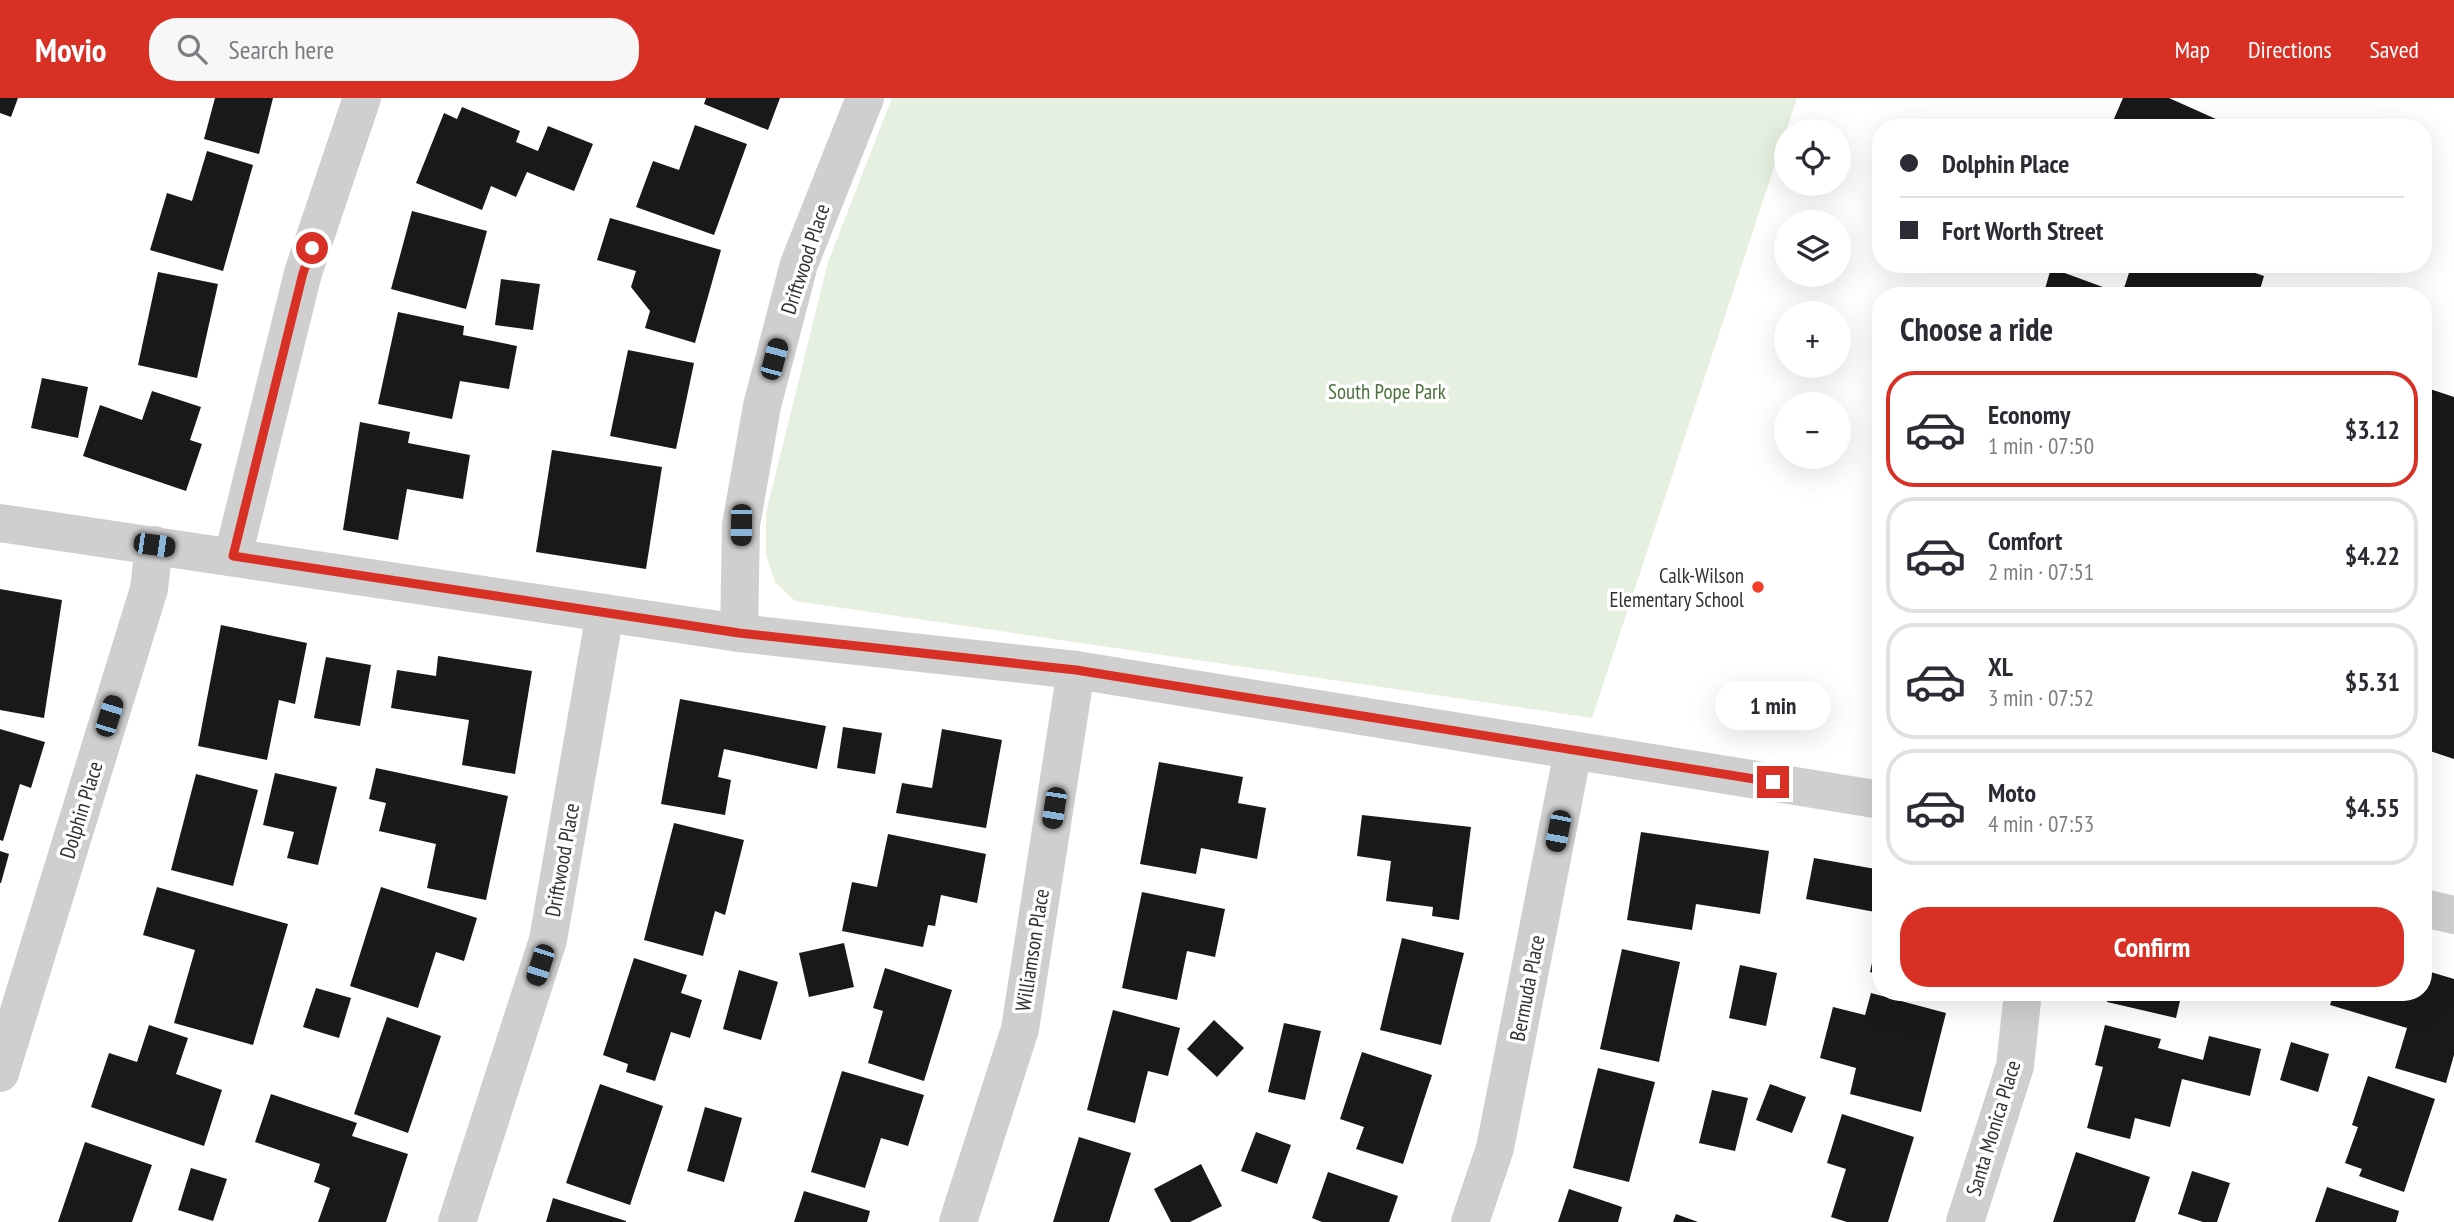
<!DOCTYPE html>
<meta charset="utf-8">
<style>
:root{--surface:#fff;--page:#f7f7f7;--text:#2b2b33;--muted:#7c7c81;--line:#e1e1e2;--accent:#d93025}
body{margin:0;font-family:"PT Sans Narrow",sans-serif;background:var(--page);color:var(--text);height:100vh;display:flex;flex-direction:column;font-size:26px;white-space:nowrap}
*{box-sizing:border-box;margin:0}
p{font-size:23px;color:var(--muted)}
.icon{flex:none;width:38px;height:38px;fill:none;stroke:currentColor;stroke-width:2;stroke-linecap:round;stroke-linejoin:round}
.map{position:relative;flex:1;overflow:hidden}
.sheet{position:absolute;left:1872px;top:189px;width:560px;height:714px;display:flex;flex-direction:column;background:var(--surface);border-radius:28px;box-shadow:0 7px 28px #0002}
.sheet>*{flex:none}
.banner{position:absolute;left:1872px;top:21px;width:560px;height:154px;border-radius:28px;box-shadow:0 7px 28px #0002;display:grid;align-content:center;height:154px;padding:0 28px;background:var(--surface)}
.buttons{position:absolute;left:1774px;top:21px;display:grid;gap:14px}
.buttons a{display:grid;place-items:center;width:77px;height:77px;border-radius:50%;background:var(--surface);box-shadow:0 7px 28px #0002;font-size:35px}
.end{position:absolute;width:32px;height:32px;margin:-16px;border:9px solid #d93025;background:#fff;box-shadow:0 0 0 4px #fff}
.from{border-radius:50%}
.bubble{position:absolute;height:49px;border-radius:24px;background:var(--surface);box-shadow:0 7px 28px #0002;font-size:23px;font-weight:700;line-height:49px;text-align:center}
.car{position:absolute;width:21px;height:42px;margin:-21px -10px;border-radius:9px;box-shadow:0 0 5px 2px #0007;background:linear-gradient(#222 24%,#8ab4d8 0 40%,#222 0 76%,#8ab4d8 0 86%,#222 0)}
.banner b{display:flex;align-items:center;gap:24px;height:66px;font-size:26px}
.banner b+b{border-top:2px solid var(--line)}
.banner i{width:18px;height:18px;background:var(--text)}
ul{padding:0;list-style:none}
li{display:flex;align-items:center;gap:21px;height:116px;margin:0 14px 10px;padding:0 14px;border:4px solid var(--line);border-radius:28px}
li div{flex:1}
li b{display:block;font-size:26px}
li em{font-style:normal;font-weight:700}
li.current{border-color:var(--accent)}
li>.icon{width:63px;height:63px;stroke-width:1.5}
h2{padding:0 28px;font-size:32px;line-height:84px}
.button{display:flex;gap:14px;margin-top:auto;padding:14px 28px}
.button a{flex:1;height:80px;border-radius:28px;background:var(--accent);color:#fff;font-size:28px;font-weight:700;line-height:80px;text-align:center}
header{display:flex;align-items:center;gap:42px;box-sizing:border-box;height:98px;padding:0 35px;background:var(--accent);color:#fff}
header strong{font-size:33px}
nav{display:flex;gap:38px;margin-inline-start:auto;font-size:24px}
.search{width:490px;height:63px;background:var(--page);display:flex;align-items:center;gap:18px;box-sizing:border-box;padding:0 24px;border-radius:28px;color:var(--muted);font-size:26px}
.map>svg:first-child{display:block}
</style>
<header>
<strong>Movio</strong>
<div class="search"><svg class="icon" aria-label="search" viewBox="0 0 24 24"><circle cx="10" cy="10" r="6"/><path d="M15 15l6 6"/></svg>Search here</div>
<nav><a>Map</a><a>Directions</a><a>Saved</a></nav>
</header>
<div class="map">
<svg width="2454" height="1124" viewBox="0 0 2454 1124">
<rect width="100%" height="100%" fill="#fff"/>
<path fill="#e6f0e0" d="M 892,0 L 1797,0 L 1592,620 L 795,503 L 775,484 L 766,457 L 766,415 L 828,164 Z"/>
<g fill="#191919">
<path d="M 0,0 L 18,0 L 11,19 L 0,15 Z"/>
<path d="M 215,0 L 273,0 L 259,56 L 204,41 Z"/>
<path d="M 706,0 L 780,0 L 768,32 L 704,6 Z"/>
<path d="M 2123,0 L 2169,0 L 2236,30 L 2110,30 Z"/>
<path d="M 462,9 L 520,33 L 516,44 L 538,53 L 548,28 L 593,46 L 574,93 L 527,74 L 516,99 L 491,88 L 482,112 L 416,85 L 444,15 L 457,21 Z"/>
<path d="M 695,27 L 747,46 L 714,137 L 636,109 L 653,63 L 679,72 Z"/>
<path d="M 207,53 L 253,67 L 223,173 L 150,152 L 167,95 L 192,103 Z"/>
<path d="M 412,113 L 487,133 L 466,211 L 391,191 Z"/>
<path d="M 610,120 L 721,152 L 695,245 L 645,230 L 650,213 L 631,189 L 636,173 L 597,162 Z"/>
<path d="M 2132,166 L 2229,166 L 2264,178 L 2258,198 L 2043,198 L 2051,170 L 2122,196 Z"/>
<path d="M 158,174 L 218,186 L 197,280 L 138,267 Z"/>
<path d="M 501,181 L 540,186 L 533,232 L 495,227 Z"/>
<path d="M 398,214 L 464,228 L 463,237 L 517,248 L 509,291 L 460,283 L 452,321 L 378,306 Z"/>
<path d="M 628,252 L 694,265 L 676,351 L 610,338 Z"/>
<path d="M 42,280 L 88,289 L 78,340 L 31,330 Z"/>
<path d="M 2424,289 L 2454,299 L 2454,661 L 2424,651 Z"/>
<path d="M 152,293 L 201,309 L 190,342 L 202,346 L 186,393 L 83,358 L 100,307 L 142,322 Z"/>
<path d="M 360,324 L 410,334 L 408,345 L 470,357 L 463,401 L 407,391 L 398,442 L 343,432 Z"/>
<path d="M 552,352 L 662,369 L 646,471 L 536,454 Z"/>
<path d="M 0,491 L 62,502 L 44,620 L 0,612 Z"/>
<path d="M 221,527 L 307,545 L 295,606 L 279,602 L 267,662 L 198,648 Z"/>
<path d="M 438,558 L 532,573 L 515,676 L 462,667 L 469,622 L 391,610 L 397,572 L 436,578 Z"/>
<path d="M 326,559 L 371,567 L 360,628 L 314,620 Z"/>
<path d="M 680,601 L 826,628 L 817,671 L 724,651 L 718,679 L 731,682 L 725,717 L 661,706 Z"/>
<path d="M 843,629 L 882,635 L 875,676 L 837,670 Z"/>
<path d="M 0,631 L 45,644 L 31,690 L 20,686 L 3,743 L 0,742 Z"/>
<path d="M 942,631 L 1002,642 L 986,730 L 896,715 L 902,685 L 932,690 Z"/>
<path d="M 1159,664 L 1243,679 L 1238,705 L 1266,710 L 1257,761 L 1201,750 L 1196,776 L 1140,766 Z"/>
<path d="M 376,670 L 508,698 L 486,802 L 427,790 L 436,746 L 379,733 L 386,705 L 369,701 Z"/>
<path d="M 275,675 L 337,689 L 318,767 L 287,760 L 294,734 L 263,727 Z"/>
<path d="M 196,676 L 258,692 L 233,788 L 171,772 Z"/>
<path d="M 1362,717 L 1471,729 L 1459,822 L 1432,818 L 1433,809 L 1386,803 L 1391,763 L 1357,758 Z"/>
<path d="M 674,725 L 744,742 L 725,817 L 715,813 L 703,858 L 644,842 Z"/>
<path d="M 1641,734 L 1769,753 L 1760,816 L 1696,806 L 1692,832 L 1627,822 Z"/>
<path d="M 888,736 L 986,756 L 977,805 L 941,797 L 935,828 L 928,827 L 923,849 L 842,833 L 852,784 L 877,789 Z"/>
<path d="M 0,753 L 9,756 L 1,785 L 0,785 Z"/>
<path d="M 1814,760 L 1881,772 L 1875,814 L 1806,801 Z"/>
<path d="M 157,789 L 288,826 L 253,947 L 174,925 L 195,852 L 143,837 Z"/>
<path d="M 381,789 L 477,820 L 464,863 L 436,854 L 418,910 L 350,888 Z"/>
<path d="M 1142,794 L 1225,811 L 1215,859 L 1187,853 L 1177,902 L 1122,890 Z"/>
<path d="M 1880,829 L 1881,829 L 1881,877 L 1870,874 Z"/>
<path d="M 1402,840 L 1464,855 L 1441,947 L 1380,932 Z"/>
<path d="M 844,845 L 854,889 L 809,899 L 799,855 Z"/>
<path d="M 1622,851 L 1680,864 L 1659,964 L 1600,951 Z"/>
<path d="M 634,860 L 687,877 L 681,895 L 702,902 L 690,940 L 671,934 L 655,983 L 626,974 L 628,966 L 603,957 Z"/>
<path d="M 1740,867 L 1777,875 L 1766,928 L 1729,920 Z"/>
<path d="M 885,870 L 952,892 L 924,983 L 868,965 L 883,913 L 873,910 Z"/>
<path d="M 739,872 L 778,884 L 761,942 L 723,931 Z"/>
<path d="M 2424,872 L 2454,881 L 2454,957 L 2446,985 L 2395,970 L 2407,930 L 2330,907 L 2334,894 L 2424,894 Z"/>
<path d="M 316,890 L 351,900 L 339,940 L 303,929 Z"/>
<path d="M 2109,894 L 2182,894 L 2176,920 L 2107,904 Z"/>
<path d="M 1871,895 L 1946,915 L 1921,1014 L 1850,996 L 1856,970 L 1820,960 L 1833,909 L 1865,917 Z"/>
<path d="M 1113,912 L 1180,930 L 1168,978 L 1148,973 L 1135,1025 L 1087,1012 Z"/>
<path d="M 387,919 L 441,938 L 408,1035 L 354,1016 Z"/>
<path d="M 1214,922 L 1244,950 L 1217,979 L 1187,951 Z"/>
<path d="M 1284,925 L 1321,933 L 1305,1002 L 1268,994 Z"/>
<path d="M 149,927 L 188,940 L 176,976 L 222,992 L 204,1048 L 91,1009 L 109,955 L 137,964 Z"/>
<path d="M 2105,927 L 2161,941 L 2158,950 L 2203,962 L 2209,938 L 2261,951 L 2250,998 L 2182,981 L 2170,1029 L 2135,1020 L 2130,1041 L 2087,1030 L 2103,969 L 2095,967 Z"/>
<path d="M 2291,944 L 2329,956 L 2318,994 L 2280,982 Z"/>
<path d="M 1362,954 L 1432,977 L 1403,1066 L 1356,1051 L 1364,1029 L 1340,1021 Z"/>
<path d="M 1598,970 L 1655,984 L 1629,1084 L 1573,1070 Z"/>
<path d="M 842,973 L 924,997 L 908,1048 L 881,1040 L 865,1090 L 811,1074 Z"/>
<path d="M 2368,978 L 2435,1001 L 2404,1094 L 2359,1078 L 2362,1071 L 2345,1065 L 2358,1029 L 2352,1027 Z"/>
<path d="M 600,986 L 663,1008 L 630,1107 L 566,1085 Z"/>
<path d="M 1770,986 L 1806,999 L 1792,1035 L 1756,1022 Z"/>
<path d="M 1712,992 L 1748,1000 L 1735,1053 L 1699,1045 Z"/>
<path d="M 271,996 L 357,1025 L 352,1038 L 408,1056 L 386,1124 L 318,1124 L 330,1090 L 314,1084 L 320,1066 L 255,1044 Z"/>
<path d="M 705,1009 L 742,1020 L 724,1084 L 687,1073 Z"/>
<path d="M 1842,1016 L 1914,1039 L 1888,1124 L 1847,1124 L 1831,1119 L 1846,1071 L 1827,1065 Z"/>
<path d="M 1256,1034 L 1291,1047 L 1277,1086 L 1241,1073 Z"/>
<path d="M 1079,1039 L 1131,1055 L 1109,1124 L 1053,1124 Z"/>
<path d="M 85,1044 L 152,1067 L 132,1124 L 58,1124 Z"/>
<path d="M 2076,1054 L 2150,1079 L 2135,1124 L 2053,1124 Z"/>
<path d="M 1201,1066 L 1222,1108 L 1190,1124 L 1171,1124 L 1154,1091 Z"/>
<path d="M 191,1070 L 227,1081 L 213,1123 L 178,1112 Z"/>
<path d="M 2192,1073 L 2230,1085 L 2217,1124 L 2203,1124 L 2178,1116 Z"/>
<path d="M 1328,1074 L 1398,1098 L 1389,1124 L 1322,1124 L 1312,1120 Z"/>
<path d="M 2327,1089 L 2399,1113 L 2396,1124 L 2315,1124 Z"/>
<path d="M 1569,1091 L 1622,1109 L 1618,1124 L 1558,1124 Z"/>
<path d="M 804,1093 L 870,1113 L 867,1124 L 794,1124 Z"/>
<path d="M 553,1100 L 626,1123 L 626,1124 L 546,1124 Z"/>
<path d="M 1676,1116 L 1698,1124 L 1673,1124 Z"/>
</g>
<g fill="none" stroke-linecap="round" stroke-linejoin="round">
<g stroke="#cfcfcf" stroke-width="38">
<path d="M 0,425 L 739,535 L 1076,572 L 1881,702"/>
<path d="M 233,458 L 303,175 L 362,0"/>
<path d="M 739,535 L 741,427 L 762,308 L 799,166 L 865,0"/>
<path d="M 2424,810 L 2454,817"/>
<path d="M 0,975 L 149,491 L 154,447"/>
<path d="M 457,1124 L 548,842 L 605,515"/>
<path d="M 958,1124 L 1020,931 L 1076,572"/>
<path d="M 1470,1124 L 1495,1050 L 1573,653"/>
<path d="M 1965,1124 L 2015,968 L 2023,894"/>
</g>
</g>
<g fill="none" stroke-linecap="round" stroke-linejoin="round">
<path stroke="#d93025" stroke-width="9" d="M 312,150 L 303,175 L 233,458 L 739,535 L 1076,572 L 1773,684"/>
</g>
<circle fill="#f33f2a" stroke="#fff" stroke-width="2.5" cx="1758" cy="489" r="7"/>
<g text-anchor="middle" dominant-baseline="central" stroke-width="7" stroke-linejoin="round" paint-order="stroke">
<g font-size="21" fill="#323232" stroke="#fff">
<text transform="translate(805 161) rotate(-72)">Driftwood Place</text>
<text transform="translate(81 712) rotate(-73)">Dolphin Place</text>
<text transform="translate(562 762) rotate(-80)">Driftwood Place</text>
<text transform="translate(1032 852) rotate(-81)">Williamson Place</text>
<text transform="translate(1527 890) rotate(-79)">Bermuda Place</text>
<text transform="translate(1993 1030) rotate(-73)">Santa Monica Place</text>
</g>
<g font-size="21" fill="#4b733b" stroke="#fff">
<text x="1387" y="293">South Pope Park</text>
</g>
<g font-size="21" fill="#323232" stroke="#fff" text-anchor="end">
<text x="1744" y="477">Calk-Wilson<tspan x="1744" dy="24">Elementary School</tspan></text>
</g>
</g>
</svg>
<div class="buttons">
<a><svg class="icon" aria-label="locate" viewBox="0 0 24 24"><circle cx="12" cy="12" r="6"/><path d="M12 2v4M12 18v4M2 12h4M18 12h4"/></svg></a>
<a><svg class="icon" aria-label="layers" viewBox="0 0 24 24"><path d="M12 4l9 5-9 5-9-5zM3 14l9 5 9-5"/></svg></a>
<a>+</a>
<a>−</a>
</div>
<i class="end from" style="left:312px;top:150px"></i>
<i class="end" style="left:1773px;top:684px"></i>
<div class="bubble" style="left:1715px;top:583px;width:116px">1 min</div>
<i class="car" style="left:774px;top:261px;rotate:15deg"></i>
<i class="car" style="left:741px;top:427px;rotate:181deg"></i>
<i class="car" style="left:154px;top:447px;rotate:98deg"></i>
<i class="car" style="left:109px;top:618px;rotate:17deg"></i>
<i class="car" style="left:1054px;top:710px;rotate:189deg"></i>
<i class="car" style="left:1558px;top:733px;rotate:191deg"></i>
<i class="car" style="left:540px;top:867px;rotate:198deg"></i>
<div class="banner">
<b><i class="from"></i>Dolphin Place</b>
<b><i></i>Fort Worth Street</b>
</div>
<section class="sheet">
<h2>Choose a ride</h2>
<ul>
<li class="current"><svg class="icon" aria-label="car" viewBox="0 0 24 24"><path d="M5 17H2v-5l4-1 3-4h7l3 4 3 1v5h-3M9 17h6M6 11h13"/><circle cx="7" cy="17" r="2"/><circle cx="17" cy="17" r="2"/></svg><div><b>Economy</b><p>1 min · 07:50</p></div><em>$3.12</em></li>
<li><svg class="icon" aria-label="car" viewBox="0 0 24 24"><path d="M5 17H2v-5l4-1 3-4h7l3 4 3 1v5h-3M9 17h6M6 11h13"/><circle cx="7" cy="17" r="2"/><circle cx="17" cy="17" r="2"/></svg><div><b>Comfort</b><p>2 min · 07:51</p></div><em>$4.22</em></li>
<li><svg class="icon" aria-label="car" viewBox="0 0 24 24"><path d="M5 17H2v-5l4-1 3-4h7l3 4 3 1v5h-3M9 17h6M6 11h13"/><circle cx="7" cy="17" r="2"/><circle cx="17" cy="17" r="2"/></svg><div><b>XL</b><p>3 min · 07:52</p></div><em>$5.31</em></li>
<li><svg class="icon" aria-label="car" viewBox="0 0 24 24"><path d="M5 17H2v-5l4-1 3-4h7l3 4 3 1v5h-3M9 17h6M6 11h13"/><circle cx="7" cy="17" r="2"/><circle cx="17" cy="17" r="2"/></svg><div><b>Moto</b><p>4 min · 07:53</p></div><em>$4.55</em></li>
</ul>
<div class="button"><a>Confirm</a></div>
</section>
</div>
